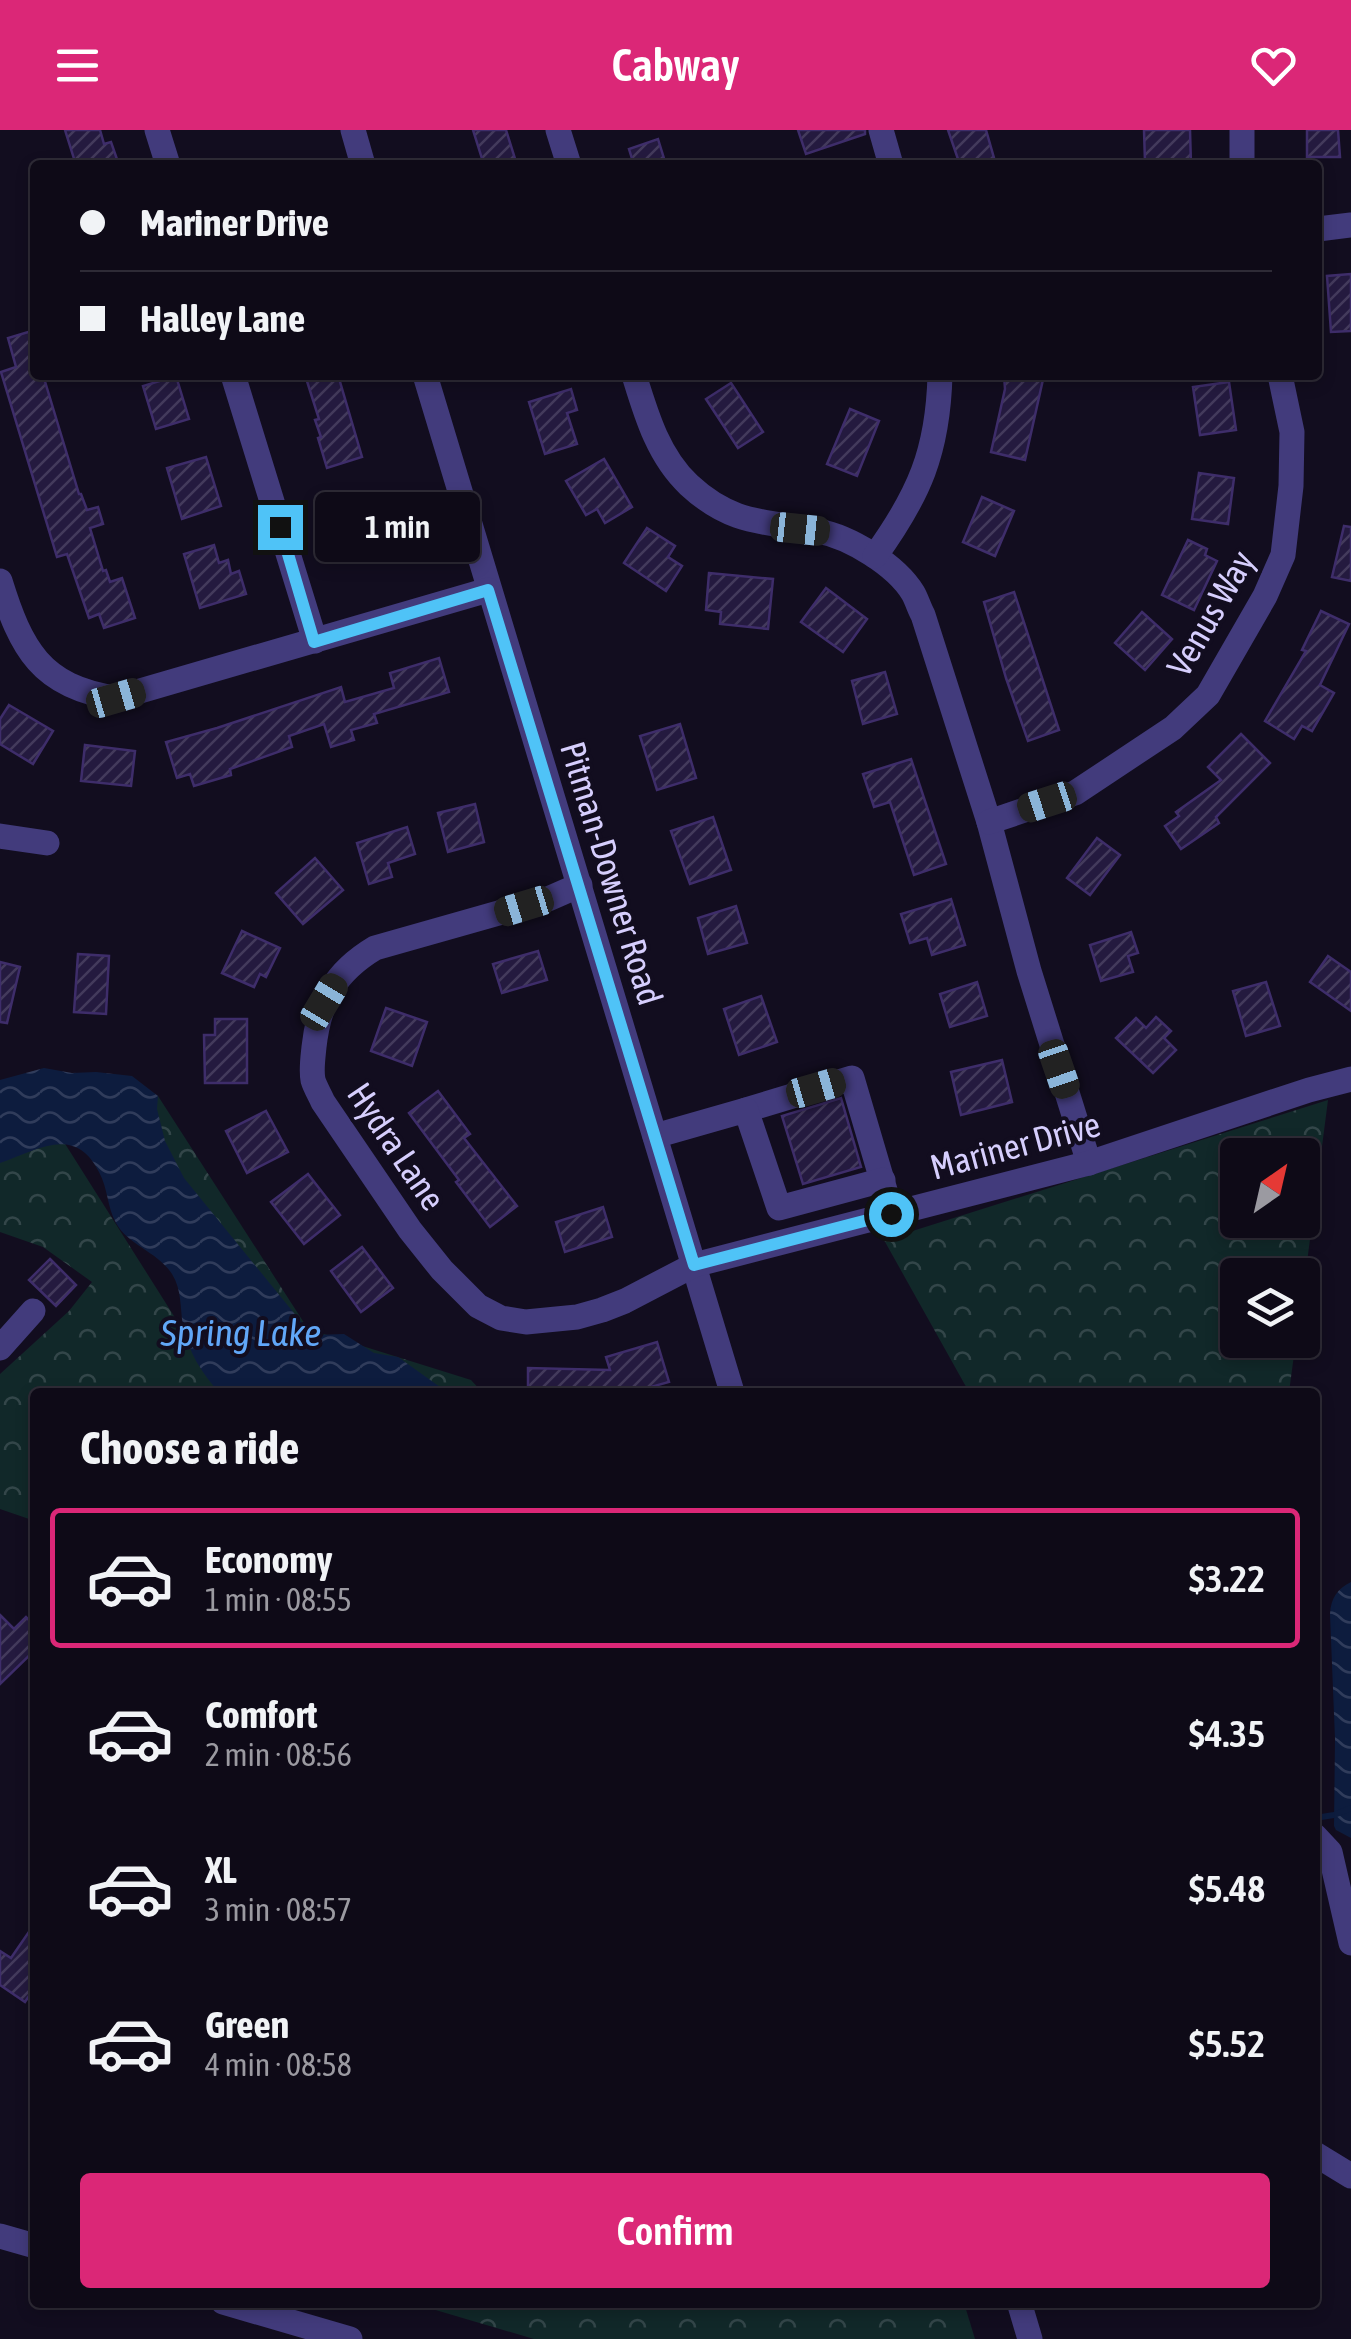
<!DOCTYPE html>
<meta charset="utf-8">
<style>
:root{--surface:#0e0a17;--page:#1c1824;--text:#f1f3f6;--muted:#9b9aa1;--line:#2e2b36;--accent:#db2777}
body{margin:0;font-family:"Asap Condensed",sans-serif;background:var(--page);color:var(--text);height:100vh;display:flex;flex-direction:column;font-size:38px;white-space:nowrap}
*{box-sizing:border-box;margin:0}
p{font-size:32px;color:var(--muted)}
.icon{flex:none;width:55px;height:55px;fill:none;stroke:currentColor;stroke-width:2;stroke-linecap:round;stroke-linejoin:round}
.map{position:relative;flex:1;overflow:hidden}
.details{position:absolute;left:30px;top:1258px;width:1290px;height:920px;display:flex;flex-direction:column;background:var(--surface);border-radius:10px;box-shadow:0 5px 15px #0003,0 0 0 2px var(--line)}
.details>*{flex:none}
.banner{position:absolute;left:30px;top:30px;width:1292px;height:220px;border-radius:10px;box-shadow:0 5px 15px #0003,0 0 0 2px var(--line);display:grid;align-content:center;height:220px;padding:0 50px;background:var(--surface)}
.needle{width:65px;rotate:34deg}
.tools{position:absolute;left:1220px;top:1008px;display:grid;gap:20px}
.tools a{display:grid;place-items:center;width:100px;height:100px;border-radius:10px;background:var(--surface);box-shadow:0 5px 15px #0003,0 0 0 2px var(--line);font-size:50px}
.end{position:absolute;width:45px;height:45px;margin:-22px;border:12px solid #4fc3f7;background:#111;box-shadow:0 0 0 5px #111}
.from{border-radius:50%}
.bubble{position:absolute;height:70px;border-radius:10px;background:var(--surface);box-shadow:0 5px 15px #0003,0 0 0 2px var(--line);font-size:32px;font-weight:600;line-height:70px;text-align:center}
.car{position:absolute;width:30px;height:60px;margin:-30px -15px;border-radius:12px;box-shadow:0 0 8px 2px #0007;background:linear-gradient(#222 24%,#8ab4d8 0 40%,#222 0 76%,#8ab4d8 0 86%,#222 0)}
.banner b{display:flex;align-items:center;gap:35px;height:95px;font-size:38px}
.banner b+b{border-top:2px solid var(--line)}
.banner i{width:25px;height:25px;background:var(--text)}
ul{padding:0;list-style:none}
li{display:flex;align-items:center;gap:30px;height:140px;margin:0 20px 15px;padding:0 30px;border:5px solid transparent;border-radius:10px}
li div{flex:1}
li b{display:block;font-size:38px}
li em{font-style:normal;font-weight:600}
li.selected{border-color:var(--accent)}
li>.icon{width:90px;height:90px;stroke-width:1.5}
h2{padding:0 50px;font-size:45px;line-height:120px}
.action{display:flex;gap:20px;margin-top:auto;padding:20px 50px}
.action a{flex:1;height:115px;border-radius:10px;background:var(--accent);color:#fff;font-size:40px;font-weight:600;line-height:115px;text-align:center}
header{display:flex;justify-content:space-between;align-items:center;height:130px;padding:0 50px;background:var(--accent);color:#fff;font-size:45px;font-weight:600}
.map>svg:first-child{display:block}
</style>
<header><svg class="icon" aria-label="menu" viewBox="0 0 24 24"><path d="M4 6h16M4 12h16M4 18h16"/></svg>Cabway<svg class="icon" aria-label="heart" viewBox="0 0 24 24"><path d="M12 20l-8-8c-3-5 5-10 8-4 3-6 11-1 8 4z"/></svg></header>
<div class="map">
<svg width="1351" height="2209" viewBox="0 0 1351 2209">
<defs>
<pattern id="forest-crowns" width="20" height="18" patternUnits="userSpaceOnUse" patternTransform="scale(2.5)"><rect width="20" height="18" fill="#112829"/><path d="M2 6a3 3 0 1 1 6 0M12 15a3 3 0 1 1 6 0" fill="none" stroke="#334649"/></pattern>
<pattern id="water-waves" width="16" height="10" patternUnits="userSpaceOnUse" patternTransform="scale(2.5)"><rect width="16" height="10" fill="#0d1c3e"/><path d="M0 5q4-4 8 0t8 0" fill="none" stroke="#303c5b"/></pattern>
<pattern id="building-hatch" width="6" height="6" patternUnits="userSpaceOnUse" patternTransform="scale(2.5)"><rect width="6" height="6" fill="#241a3f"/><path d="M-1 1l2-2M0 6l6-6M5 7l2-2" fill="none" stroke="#433a5c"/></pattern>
</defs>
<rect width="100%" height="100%" fill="#120d1f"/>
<g fill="url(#forest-crowns)" fill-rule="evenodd">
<path d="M 72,943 L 158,966 L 308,1199 L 471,1250 L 482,1262 L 440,1262 L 262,1201 Z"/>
<path d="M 1328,970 L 1303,1163 L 1302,1145 L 1238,1145 L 1238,1210 L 1296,1210 L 1289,1262 L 969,1262 L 884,1110 ZM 1238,1025 L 1302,1025 L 1302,1090 L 1238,1090 Z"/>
<path d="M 0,1003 L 62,1009 L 222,1262 L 35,1262 L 35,1391 L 0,1379 L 0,1244 L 69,1181 L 92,1152 L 43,1117 L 0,1102 Z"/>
<path d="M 412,2173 L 964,2173 L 975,2209 L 534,2209 Z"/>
</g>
<g fill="url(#water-waves)">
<path d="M 44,938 L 72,943 L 96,942 L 132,946 L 158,966 L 157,979 L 165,1011 L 184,1048 L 307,1199 L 317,1205 L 344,1204 L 374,1223 L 398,1227 L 447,1262 L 219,1262 C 202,1244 188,1221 183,1196 C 180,1178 182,1160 172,1144 C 158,1122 128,1115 116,1093 C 107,1077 108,1058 99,1042 C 75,994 37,1020 0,1033 L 0,950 Z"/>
<path d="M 1351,1452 L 1351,1708 L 1336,1700 L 1334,1696 L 1335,1609 L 1330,1484 C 1331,1468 1337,1459 1351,1452 Z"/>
</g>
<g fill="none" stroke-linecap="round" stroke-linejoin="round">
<path stroke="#0d1c3e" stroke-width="6" d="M 1315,1688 L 1334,1685 L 1351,1678"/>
</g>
<g fill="url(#building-hatch)" stroke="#3e2d6a" stroke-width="2.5">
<path d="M 65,0 L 100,0 L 104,14 L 111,12 L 119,35 L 76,35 Z"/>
<path d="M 473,0 L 506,0 L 517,35 L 484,35 Z"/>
<path d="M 798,0 L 865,0 L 865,4 L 806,24 Z"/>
<path d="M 948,0 L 986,0 L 996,35 L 960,35 Z"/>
<path d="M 1144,0 L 1190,0 L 1191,35 L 1155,35 L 1155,32 L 1145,32 Z"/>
<path d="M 1307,0 L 1338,0 L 1340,27 L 1307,27 Z"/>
<path d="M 658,9 L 666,35 L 634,35 L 629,19 Z"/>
<path d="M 1351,144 L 1351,201 L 1331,202 L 1327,146 Z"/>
<path d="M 35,200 L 35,245 L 43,245 L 79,364 L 81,364 L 87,380 L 98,377 L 103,394 L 90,398 L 103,441 L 106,440 L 110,452 L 122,448 L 135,488 L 104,498 L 99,484 L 89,488 L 67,424 L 57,427 L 1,242 L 16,237 L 8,208 Z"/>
<path d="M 305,245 L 338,245 L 362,327 L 327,338 L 318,308 L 321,307 L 315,290 L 319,289 Z"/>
<path d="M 1004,245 L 1044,245 L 1025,330 L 991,322 L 1005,259 Z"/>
<path d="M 176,246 L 189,289 L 156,299 L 143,256 Z"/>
<path d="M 1229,252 L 1236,300 L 1200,305 L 1193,257 Z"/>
<path d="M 731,253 L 763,302 L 738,318 L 706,269 Z"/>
<path d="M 571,259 L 577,280 L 567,283 L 577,314 L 545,324 L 529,272 Z"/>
<path d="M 850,279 L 879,291 L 857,346 L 827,334 Z"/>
<path d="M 206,327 L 221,376 L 182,389 L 167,338 Z"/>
<path d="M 604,329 L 632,377 L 605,393 L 597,379 L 586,385 L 566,351 Z"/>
<path d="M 1199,343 L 1234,348 L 1228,394 L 1192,389 Z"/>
<path d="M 377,364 L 393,416 L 356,427 L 340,375 Z"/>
<path d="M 982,367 L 1014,381 L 995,426 L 963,412 Z"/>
<path d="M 1344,396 L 1351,397 L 1351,451 L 1332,447 Z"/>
<path d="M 647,398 L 675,416 L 668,427 L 682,436 L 666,461 L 624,433 Z"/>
<path d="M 1188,410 L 1207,419 L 1205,425 L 1217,431 L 1194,480 L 1162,465 Z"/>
<path d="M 214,415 L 219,433 L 228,430 L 231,444 L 239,441 L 246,464 L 200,478 L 184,424 Z"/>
<path d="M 709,443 L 773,449 L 768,499 L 720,494 L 721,482 L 706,480 Z"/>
<path d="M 826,458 L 867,489 L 843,522 L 801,492 Z"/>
<path d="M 1014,462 L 1059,600 L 1028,611 L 1006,548 L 984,472 Z"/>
<path d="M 1321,481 L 1349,494 L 1320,555 L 1334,563 L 1312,601 L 1302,596 L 1294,609 L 1265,591 L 1306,521 L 1302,520 Z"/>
<path d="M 1142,482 L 1172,509 L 1145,540 L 1115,513 Z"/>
<path d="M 439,528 L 449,562 L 374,584 L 377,593 L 351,600 L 354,610 L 331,617 L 324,594 L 289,606 L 292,617 L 230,639 L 231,645 L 194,656 L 190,644 L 177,648 L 166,612 L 217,598 L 341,557 L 345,572 L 394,558 L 390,543 Z"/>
<path d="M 885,542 L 897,584 L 863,594 L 852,551 Z"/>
<path d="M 9,575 L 53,601 L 33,634 L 0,614 L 0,589 Z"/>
<path d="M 680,594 L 696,648 L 657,660 L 640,606 Z"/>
<path d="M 1241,604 L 1270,633 L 1216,687 L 1219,693 L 1181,719 L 1165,696 L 1179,686 L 1176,682 L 1221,650 L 1208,637 Z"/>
<path d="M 85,615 L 135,621 L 131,656 L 81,651 Z"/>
<path d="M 911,629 L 946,734 L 914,745 L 890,672 L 874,677 L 863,644 Z"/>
<path d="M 475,674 L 484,712 L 448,722 L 438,683 Z"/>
<path d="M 713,687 L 731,740 L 690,754 L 671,701 Z"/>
<path d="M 407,697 L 415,724 L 388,733 L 392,747 L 369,754 L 357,713 Z"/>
<path d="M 1097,708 L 1120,725 L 1090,765 L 1067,748 Z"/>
<path d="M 315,728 L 343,760 L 303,794 L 276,763 Z"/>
<path d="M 951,769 L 965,815 L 932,825 L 927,808 L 910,813 L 901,784 Z"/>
<path d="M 736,776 L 747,813 L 708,824 L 698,788 Z"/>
<path d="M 242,801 L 280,818 L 266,847 L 260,844 L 254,857 L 222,843 Z"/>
<path d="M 1131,802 L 1138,823 L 1128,826 L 1133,842 L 1101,851 L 1090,815 Z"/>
<path d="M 538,821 L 547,850 L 502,863 L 493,834 Z"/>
<path d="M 78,824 L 109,826 L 106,884 L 74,882 Z"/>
<path d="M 1328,826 L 1351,842 L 1351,881 L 1310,852 Z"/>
<path d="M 0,832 L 20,837 L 7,893 L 0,892 Z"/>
<path d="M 977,852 L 987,886 L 950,897 L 940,864 Z"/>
<path d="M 1266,852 L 1280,896 L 1246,906 L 1233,861 Z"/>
<path d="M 761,866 L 777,912 L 739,925 L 724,879 Z"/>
<path d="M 386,878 L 427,892 L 412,936 L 371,921 Z"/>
<path d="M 1156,887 L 1171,901 L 1164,908 L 1176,920 L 1153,943 L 1116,908 L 1136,888 L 1146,898 Z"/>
<path d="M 215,889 L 247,889 L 247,953 L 205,953 L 204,905 L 215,905 Z"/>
<path d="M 1002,930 L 1012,972 L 961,985 L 951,942 Z"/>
<path d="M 438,961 L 470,1004 L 464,1008 L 517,1076 L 490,1097 L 456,1052 L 459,1050 L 409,983 Z"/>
<path d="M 841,968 L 861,1037 L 803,1054 L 782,986 Z"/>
<path d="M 266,981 L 288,1022 L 247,1043 L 226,1001 Z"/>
<path d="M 308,1044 L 340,1085 L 304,1114 L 271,1072 Z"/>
<path d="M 603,1077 L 612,1107 L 565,1122 L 556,1092 Z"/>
<path d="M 362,1117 L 393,1158 L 361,1182 L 331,1141 Z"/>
<path d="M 50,1129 L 76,1155 L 56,1176 L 29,1150 Z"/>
<path d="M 657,1212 L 669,1252 L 633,1262 L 528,1262 L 528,1238 L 610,1240 L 606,1227 Z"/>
<path d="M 0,1485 L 14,1499 L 26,1487 L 35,1496 L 35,1520 L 0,1554 Z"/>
<path d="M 35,1793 L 35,1857 L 25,1872 L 0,1855 L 0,1821 L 11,1828 Z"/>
</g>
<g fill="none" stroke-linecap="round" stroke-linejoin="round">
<g stroke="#423b7c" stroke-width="25">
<path d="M 157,0 L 168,35"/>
<path d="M 353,0 L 363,35"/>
<path d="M 558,0 L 569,35"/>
<path d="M 881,0 L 891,35"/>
<path d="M 1242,35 L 1242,0"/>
<path d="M 1318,99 L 1351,95"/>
<path d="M 233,245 L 315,511"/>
<path d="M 425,245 L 732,1262"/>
<path d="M 634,245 C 646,284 658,326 689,355 C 732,395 765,391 818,401 C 850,407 896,435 913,463 C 917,470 919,478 923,485 L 989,692 L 1029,841 L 1089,1033"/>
<path d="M 875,426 C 919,365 938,322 940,245"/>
<path d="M 0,451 C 21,519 41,557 116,568 L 488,460"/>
<path d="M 989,692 L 1075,663 L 1173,598 L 1208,565 L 1265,466 L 1283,425 L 1291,356 L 1292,302 L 1280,245"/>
<path d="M 0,706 L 47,713"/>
<path d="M 580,755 L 548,769 L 375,818 C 335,842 319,871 314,917 C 313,927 311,940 313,950 C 315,957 320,965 323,972 L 410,1100 L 442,1140 L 478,1176 L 501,1188 L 526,1192 L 577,1187 L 602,1180 L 625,1171 L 694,1135 L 1089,1033 L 1309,960 L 1351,949"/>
<path d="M 746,980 L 852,948 L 887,1067"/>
<path d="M 655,1006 L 746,980 L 779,1078 L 883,1050"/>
<path d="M 0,1218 L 33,1181"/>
<path d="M 1315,1706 L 1330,1722 L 1351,1813"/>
<path d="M 1315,2024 L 1351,2046"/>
<path d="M 0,2106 L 35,2116"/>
<path d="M 223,2172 L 350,2209"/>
<path d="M 1019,2172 L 1030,2209"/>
</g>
</g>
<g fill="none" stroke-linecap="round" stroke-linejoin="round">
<path stroke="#4fc3f7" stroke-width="12" d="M 280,397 L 314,512 L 488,460 L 694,1135 L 891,1084"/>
</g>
<g text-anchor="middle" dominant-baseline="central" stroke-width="8" stroke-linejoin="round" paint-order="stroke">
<g font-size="35" fill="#d6cefd" stroke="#120d1f">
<text transform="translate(1210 483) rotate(-60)">Venus Way</text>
<text transform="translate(612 743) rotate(73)">Pitman-Downer Road</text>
<text transform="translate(1015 1015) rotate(-15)">Mariner Drive</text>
<text transform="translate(397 1016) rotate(56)">Hydra Lane</text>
</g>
<g font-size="38" font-style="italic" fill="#61a7f8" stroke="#120d1f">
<text x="241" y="1202">Spring Lake</text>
</g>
</g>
</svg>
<div class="tools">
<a><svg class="needle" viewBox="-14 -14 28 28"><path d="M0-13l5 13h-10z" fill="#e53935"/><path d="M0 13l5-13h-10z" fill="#9b9aa1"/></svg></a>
<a><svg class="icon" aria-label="layers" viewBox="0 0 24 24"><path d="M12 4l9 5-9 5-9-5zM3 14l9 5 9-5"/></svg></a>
</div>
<i class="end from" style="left:891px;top:1084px"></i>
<i class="end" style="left:280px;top:397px"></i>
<div class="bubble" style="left:315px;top:362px;width:165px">1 min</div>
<i class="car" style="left:800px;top:399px;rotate:96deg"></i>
<i class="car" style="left:116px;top:568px;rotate:74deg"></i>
<i class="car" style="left:1047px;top:672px;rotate:252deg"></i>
<i class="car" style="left:524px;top:776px;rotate:253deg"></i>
<i class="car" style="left:324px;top:872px;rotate:31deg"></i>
<i class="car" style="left:1059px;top:939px;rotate:161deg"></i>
<i class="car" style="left:816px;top:958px;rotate:74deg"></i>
<div class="banner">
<b><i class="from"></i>Mariner Drive</b>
<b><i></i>Halley Lane</b>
</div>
<section class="details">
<h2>Choose a ride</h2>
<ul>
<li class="selected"><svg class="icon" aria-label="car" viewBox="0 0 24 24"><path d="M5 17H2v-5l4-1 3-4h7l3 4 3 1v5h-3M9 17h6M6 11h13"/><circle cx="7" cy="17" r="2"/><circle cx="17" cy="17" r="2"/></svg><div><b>Economy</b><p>1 min · 08:55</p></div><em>$3.22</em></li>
<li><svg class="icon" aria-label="car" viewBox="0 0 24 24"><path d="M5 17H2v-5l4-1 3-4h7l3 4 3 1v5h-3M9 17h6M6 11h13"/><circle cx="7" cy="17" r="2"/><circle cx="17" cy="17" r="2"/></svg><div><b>Comfort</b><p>2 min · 08:56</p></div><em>$4.35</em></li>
<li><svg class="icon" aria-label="car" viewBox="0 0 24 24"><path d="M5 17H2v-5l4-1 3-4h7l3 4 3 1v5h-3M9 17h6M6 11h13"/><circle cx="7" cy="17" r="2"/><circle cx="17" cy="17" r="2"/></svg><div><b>XL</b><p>3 min · 08:57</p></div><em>$5.48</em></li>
<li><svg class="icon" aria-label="car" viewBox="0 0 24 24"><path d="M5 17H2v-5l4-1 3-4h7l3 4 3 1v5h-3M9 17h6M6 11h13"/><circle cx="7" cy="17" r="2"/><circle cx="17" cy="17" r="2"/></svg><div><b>Green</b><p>4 min · 08:58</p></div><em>$5.52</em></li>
</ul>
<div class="action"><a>Confirm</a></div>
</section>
</div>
